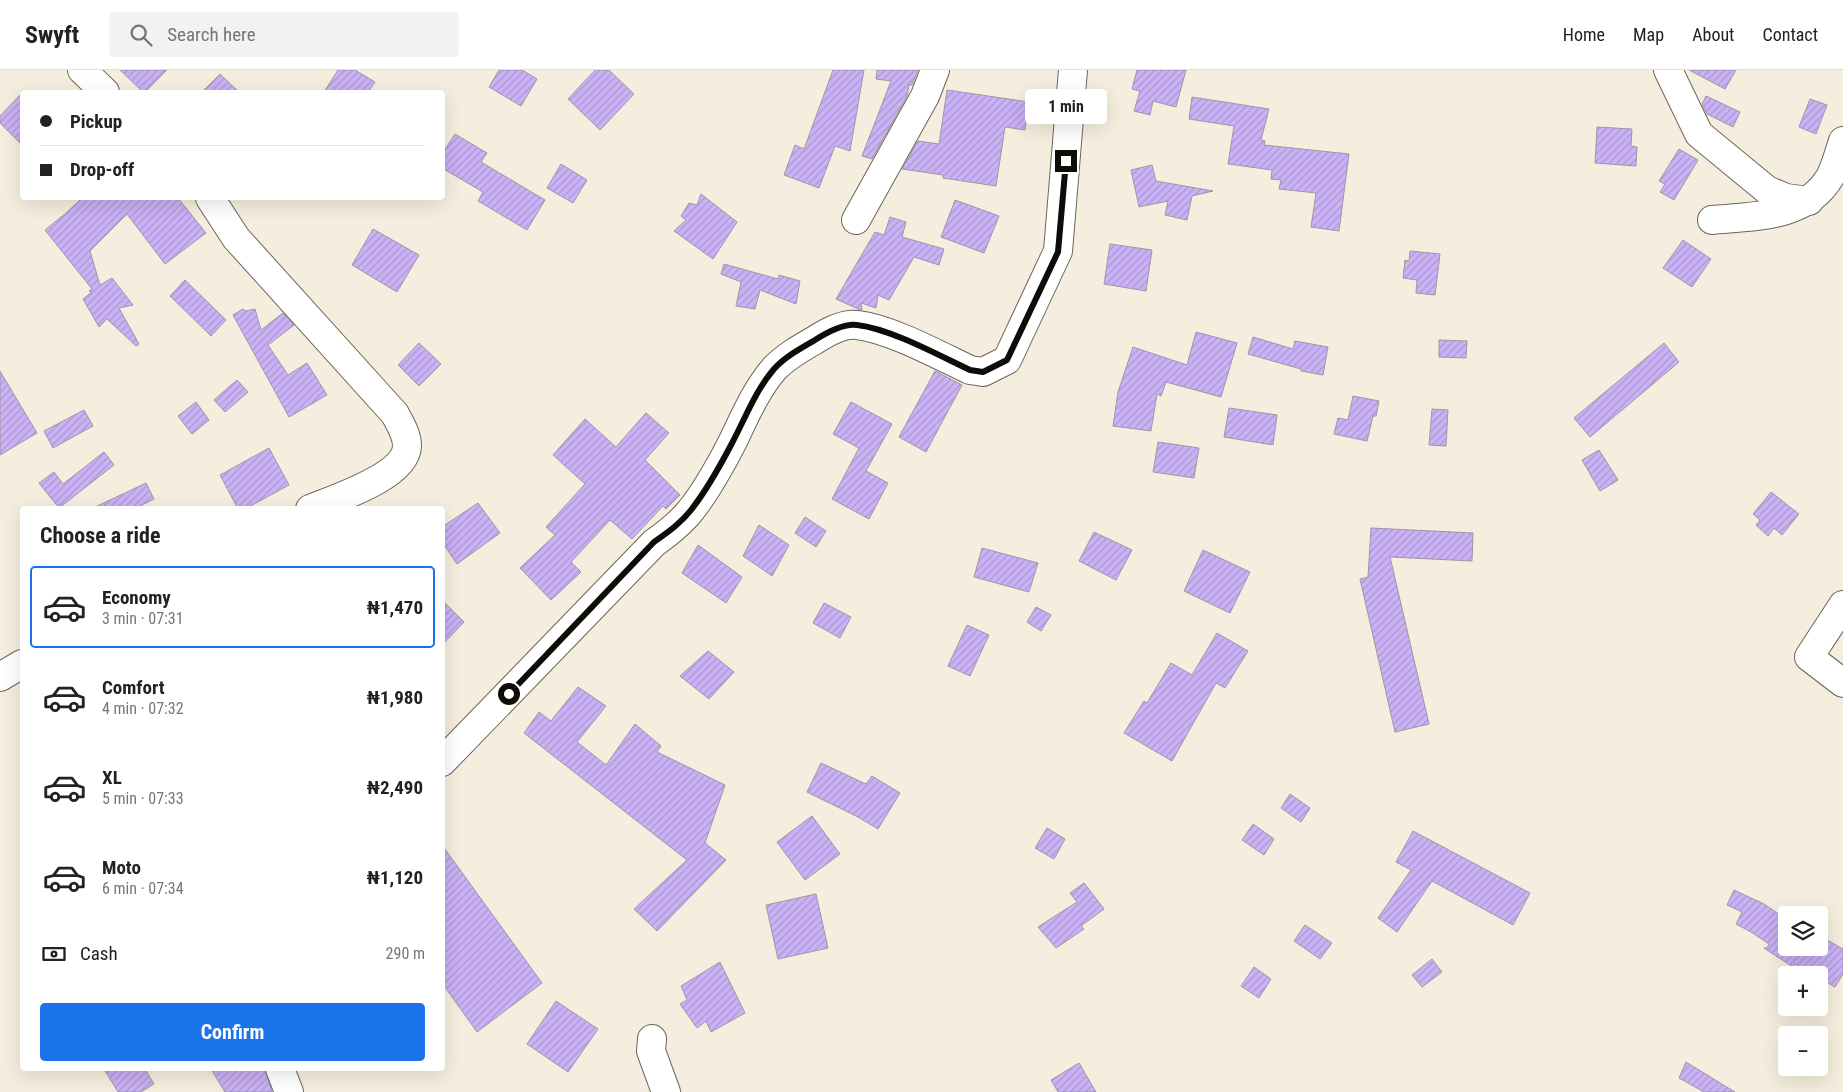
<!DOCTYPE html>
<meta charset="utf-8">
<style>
:root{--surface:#fff;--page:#f2f2f2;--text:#222;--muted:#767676;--line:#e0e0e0;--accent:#1a73e8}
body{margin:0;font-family:"Roboto Condensed",sans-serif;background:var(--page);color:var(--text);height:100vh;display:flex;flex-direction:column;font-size:19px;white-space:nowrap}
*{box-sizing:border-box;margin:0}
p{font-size:16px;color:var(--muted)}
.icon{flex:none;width:28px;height:28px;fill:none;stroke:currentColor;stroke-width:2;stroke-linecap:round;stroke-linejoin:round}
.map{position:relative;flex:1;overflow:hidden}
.details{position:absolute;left:20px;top:436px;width:425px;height:565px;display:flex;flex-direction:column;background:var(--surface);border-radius:5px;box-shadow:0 5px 20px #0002}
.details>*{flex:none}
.banner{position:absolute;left:20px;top:20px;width:425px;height:110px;border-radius:5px;box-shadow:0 5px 20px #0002;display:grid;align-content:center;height:110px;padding:0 20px;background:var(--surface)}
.controls{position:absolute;left:1778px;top:836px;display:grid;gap:10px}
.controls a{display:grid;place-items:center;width:50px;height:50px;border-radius:5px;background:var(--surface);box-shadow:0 5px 20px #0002;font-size:25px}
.end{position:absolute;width:22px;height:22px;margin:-11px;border:6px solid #0f0c08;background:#fff;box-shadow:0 0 0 2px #fff}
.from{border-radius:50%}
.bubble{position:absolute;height:35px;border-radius:5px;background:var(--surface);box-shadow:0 5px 20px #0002;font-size:16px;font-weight:700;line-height:35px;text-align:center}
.banner b{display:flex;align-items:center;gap:18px;height:48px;font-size:19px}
.banner b+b{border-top:1px solid var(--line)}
.banner i{width:12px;height:12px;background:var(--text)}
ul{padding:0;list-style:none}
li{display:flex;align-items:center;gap:15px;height:82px;margin:0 10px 8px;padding:0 10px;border:2px solid transparent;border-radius:5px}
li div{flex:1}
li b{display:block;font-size:19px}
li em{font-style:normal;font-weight:700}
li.selected{border-color:var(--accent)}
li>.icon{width:45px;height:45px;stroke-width:1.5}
h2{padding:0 20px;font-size:22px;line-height:60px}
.pay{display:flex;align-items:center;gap:12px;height:55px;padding:0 20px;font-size:19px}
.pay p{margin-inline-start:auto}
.action{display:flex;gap:10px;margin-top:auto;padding:10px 20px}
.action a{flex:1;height:58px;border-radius:5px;background:var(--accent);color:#fff;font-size:20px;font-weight:700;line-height:58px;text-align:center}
header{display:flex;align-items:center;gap:30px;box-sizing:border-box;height:70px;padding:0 25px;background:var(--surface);border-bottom:1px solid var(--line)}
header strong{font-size:24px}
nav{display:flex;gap:28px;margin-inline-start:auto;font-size:18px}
.search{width:350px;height:45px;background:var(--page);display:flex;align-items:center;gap:12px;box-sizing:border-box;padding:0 18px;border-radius:5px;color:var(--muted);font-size:19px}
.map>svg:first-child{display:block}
</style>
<header>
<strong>Swyft</strong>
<div class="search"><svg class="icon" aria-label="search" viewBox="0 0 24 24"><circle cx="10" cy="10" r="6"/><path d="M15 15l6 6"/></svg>Search here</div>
<nav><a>Home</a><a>Map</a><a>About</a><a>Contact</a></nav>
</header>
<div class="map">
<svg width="1843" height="1022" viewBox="0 0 1843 1022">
<defs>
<pattern id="building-hatch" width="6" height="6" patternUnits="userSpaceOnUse" patternTransform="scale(1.25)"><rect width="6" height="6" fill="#cbb1f5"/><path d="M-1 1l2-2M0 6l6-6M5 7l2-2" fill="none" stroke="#ad97d1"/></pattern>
</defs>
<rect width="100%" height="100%" fill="#f5eede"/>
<g fill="url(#building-hatch)" stroke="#9c97a6">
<path d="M 120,0 L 167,0 L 145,22 L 143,22 Z"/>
<path d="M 338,0 L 355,0 L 375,12 L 368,22 L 324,22 Z"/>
<path d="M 499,0 L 522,0 L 537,9 L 521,36 L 489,17 Z"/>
<path d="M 595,0 L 609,0 L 634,24 L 600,60 L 568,29 Z"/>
<path d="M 833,0 L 864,0 L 850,81 L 835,76 L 819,118 L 784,105 L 795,75 L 804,79 Z"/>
<path d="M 877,0 L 918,0 L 912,15 L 909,15 L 907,26 L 872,89 L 862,86 L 891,11 L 876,9 Z"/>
<path d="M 1137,0 L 1186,0 L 1176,37 L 1153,31 L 1150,45 L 1134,41 L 1140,21 L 1132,19 Z"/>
<path d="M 1689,0 L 1736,0 L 1725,19 Z"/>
<path d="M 220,4 L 239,22 L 202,22 Z"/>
<path d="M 947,20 L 1029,32 L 1025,60 L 1005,57 L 996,116 L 943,108 L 943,105 L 902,99 L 918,71 L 939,74 Z"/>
<path d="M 22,23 L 22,75 L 0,53 L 0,46 Z"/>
<path d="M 1706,26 L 1740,42 L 1733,57 L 1707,44 L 1702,34 Z"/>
<path d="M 1192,27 L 1269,39 L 1261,70 L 1265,71 L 1264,75 L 1349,84 L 1339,161 L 1311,157 L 1316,123 L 1279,119 L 1281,110 L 1271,109 L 1272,100 L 1228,94 L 1234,56 L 1189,49 Z"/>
<path d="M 1810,29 L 1827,35 L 1816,64 L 1799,57 Z"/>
<path d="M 1597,57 L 1632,59 L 1631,76 L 1637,77 L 1636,96 L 1595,93 Z"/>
<path d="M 455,64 L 487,83 L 481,92 L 545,130 L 527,160 L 478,131 L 483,122 L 442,98 L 442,84 Z"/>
<path d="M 1679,79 L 1698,90 L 1674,130 L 1660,122 L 1665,114 L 1659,111 Z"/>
<path d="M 561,94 L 587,110 L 573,133 L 547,118 Z"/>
<path d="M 1152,95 L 1156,111 L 1213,121 L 1192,126 L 1187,150 L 1165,145 L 1168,131 L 1139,137 L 1131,100 Z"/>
<path d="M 701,124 L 737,152 L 713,189 L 674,161 L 686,150 L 681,146 L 689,133 L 697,135 Z"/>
<path d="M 82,128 L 178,128 L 206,163 L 165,194 L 127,144 L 90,181 L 100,215 L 112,208 L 133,235 L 119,238 L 139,274 L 136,276 L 107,249 L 99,257 L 83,229 L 92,222 L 89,221 L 92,219 L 45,160 L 66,143 Z"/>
<path d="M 955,130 L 999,146 L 984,183 L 941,167 Z"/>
<path d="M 890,147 L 906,152 L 902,167 L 944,179 L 939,195 L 914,187 L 889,230 L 878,225 L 876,238 L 861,233 L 862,240 L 858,239 L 836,229 L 875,162 L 884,165 Z"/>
<path d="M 373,159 L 419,185 L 397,222 L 352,195 Z"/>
<path d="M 1683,170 L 1711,189 L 1692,217 L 1663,198 Z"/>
<path d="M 1110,174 L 1152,180 L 1146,221 L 1104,214 Z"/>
<path d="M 1410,181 L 1440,184 L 1435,225 L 1416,223 L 1417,210 L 1403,208 L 1405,190 L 1409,191 Z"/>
<path d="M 724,194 L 778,209 L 779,205 L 800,211 L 796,234 L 760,220 L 755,239 L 736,236 L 741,212 L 721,204 Z"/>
<path d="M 185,210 L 226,250 L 211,266 L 170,226 Z"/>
<path d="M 243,239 L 245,241 L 255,239 L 261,260 L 283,243 L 294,255 L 268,275 L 288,305 L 307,293 L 327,325 L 289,347 L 233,245 Z"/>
<path d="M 1196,262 L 1237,273 L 1221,327 L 1166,312 L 1161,326 L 1157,324 L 1151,361 L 1113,356 L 1118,322 L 1133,277 L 1187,295 Z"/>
<path d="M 1253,267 L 1293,279 L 1295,271 L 1328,277 L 1323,305 L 1301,301 L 1301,299 L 1248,284 Z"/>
<path d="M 1439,270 L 1467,271 L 1466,288 L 1439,287 Z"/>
<path d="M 419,273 L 441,294 L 419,316 L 398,295 Z"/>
<path d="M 1664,273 L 1679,292 L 1590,367 L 1574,348 Z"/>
<path d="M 0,301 L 37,363 L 0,385 Z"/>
<path d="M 935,301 L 962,315 L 926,382 L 899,367 Z"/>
<path d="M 237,310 L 248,322 L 225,342 L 214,330 Z"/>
<path d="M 1353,326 L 1379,331 L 1376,346 L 1373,346 L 1367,371 L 1334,364 L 1338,348 L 1348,350 Z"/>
<path d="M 196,332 L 209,350 L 192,364 L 178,346 Z"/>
<path d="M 851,332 L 892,354 L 866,401 L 888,413 L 869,449 L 832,429 L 859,378 L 833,364 Z"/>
<path d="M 1229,338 L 1277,345 L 1273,375 L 1224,367 Z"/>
<path d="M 1432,339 L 1448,340 L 1446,376 L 1429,375 Z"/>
<path d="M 84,340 L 93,356 L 53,378 L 44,361 Z"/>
<path d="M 646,343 L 669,363 L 645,390 L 680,425 L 666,439 L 663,436 L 632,469 L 610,450 L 571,492 L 581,502 L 551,530 L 520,498 L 555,465 L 546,457 L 585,414 L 553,385 L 585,349 L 616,377 Z"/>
<path d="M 1158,372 L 1199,378 L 1194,408 L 1153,402 Z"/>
<path d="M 269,378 L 289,415 L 245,439 L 238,439 L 220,405 Z"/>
<path d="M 1599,380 L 1618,410 L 1600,421 L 1582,390 Z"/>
<path d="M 104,382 L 114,395 L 59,438 L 39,413 L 54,402 L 63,414 Z"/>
<path d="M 146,413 L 154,429 L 134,439 L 91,439 Z"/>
<path d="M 1771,422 L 1799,444 L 1782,465 L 1774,458 L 1768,466 L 1756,455 L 1760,450 L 1753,444 Z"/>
<path d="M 478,433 L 500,463 L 457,494 L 442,472 L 442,457 Z"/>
<path d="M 805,447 L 826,461 L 816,477 L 795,463 Z"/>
<path d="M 759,455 L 789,475 L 772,506 L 743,486 Z"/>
<path d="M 1371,458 L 1473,463 L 1472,491 L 1390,487 L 1429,654 L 1395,662 L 1360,509 L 1368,507 Z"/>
<path d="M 1094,462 L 1132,480 L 1116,510 L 1079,491 Z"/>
<path d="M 698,475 L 742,507 L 726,533 L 682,503 Z"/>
<path d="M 982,478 L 1038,493 L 1029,522 L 974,507 Z"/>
<path d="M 1203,480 L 1250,502 L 1230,543 L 1184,521 Z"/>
<path d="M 442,530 L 464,552 L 442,575 Z"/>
<path d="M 824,533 L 851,547 L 840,568 L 813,553 Z"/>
<path d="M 1036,537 L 1051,545 L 1041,561 L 1027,552 Z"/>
<path d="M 967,555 L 989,565 L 970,606 L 948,596 Z"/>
<path d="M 1217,563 L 1248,581 L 1225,618 L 1216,613 L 1172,691 L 1124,663 L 1144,631 L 1147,633 L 1171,593 L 1192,605 Z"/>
<path d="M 708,581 L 734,602 L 709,629 L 680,606 Z"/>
<path d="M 578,617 L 606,636 L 577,672 L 606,695 L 635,654 L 661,676 L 657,682 L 725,715 L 705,773 L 726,790 L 657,861 L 634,839 L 687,790 L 524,663 L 539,642 L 551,651 Z"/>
<path d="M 821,693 L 866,714 L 872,706 L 900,723 L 878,759 L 858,747 L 807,722 Z"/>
<path d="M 1290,724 L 1310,738 L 1301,752 L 1281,738 Z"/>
<path d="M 812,746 L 840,784 L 805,810 L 777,772 Z"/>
<path d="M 1253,754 L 1274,769 L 1264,785 L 1242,770 Z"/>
<path d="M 1047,758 L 1065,769 L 1054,789 L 1035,778 Z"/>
<path d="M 1413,761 L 1530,823 L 1513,855 L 1432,811 L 1397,862 L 1378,848 L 1411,800 L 1396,792 Z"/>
<path d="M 442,775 L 542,913 L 477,962 L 442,913 Z"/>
<path d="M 1084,813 L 1104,839 L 1081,856 L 1084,859 L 1056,878 L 1038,857 L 1077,832 L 1070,823 Z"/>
<path d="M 1734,820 L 1764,834 L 1786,849 L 1786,878 L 1819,878 L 1819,872 L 1822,867 L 1843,879 L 1843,904 L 1835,917 L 1819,908 L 1819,905 L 1814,905 L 1795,894 L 1793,897 L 1764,878 L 1767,878 L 1769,874 L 1751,862 L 1736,854 L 1742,842 L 1727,835 Z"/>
<path d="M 816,824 L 828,878 L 778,889 L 766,835 Z"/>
<path d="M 1305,855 L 1332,873 L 1320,889 L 1294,871 Z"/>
<path d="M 1432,889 L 1442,902 L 1422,917 L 1412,905 Z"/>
<path d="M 720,892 L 745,943 L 711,962 L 706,951 L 697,958 L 680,934 L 687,930 L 681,916 Z"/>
<path d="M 1254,897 L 1271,909 L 1259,928 L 1241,916 Z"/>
<path d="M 556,931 L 598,959 L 568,1002 L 527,974 Z"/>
<path d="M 1686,992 L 1735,1022 L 1704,1022 L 1679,1008 Z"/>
<path d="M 1079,993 L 1096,1022 L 1058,1022 L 1051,1010 Z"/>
<path d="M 104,999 L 145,999 L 154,1014 L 141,1022 L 118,1022 Z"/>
<path d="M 211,999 L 265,999 L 272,1022 L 225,1022 Z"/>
</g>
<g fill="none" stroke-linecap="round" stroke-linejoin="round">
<g stroke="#6c6659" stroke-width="30">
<g id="minor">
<path d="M 82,0 L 105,22"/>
<path d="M 1668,0 L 1699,64 L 1767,120 L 1786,128 L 1809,131"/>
<path d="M 210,128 L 236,168 L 395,344 C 400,354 407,364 407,376 C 406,407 334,429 310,439"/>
<path d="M 856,150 L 925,26 L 935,0"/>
<path d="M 1712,150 C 1754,146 1806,148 1830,107 C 1836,96 1839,82 1843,71"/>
<path d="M 1843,535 L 1809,587 L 1843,613"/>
<path d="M 0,607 L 22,594"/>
<path d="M 442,692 L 654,473 C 668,463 681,453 691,440 C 705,423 723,391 733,371 C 745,346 756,320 774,299 C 785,287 801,278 815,270 C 826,263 843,253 857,255 C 891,259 938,285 970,300 L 983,302 L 1007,290 L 1058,181 L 1073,0"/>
<path d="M 652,969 L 651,981 L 666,1022"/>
<path d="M 280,999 L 289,1022"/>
</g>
</g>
<use href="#minor" stroke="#fff" stroke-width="28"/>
</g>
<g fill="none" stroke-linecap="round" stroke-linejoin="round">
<path stroke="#0f0c08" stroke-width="6" d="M 509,624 L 654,472 C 668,462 681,453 691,440 C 706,421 720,396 731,375 C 745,349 755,321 774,299 C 785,287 801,278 815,270 C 826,263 843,253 857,255 C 891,259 938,285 970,300 L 983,302 L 1007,290 L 1058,182 L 1066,91"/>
</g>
</svg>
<div class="controls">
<a><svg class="icon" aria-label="layers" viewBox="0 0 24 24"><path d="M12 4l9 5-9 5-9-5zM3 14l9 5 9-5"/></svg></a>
<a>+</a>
<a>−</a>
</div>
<i class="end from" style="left:509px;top:624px"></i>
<i class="end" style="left:1066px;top:91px"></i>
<div class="bubble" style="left:1025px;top:19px;width:82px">1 min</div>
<div class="banner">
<b><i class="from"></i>Pickup</b>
<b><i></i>Drop-off</b>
</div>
<section class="details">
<h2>Choose a ride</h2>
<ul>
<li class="selected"><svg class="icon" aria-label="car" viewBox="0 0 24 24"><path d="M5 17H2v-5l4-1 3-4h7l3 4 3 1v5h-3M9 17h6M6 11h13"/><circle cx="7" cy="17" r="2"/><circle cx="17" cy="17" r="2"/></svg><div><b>Economy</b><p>3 min · 07:31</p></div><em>₦1,470</em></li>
<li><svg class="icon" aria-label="car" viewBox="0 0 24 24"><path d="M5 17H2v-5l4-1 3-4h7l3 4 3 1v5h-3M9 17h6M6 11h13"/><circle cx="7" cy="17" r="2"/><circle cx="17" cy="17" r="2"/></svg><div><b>Comfort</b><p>4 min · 07:32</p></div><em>₦1,980</em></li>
<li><svg class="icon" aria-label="car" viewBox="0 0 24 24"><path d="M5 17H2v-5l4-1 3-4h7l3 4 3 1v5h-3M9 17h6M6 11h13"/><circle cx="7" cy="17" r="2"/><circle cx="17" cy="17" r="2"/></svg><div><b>XL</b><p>5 min · 07:33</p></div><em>₦2,490</em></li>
<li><svg class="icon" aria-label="car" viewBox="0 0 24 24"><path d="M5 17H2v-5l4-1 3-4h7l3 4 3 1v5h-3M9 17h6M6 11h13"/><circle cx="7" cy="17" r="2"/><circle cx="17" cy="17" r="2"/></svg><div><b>Moto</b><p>6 min · 07:34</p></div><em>₦1,120</em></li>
</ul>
<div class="pay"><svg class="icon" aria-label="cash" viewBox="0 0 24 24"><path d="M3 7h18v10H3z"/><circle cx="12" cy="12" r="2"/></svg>Cash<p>290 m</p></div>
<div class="action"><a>Confirm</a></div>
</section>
</div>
